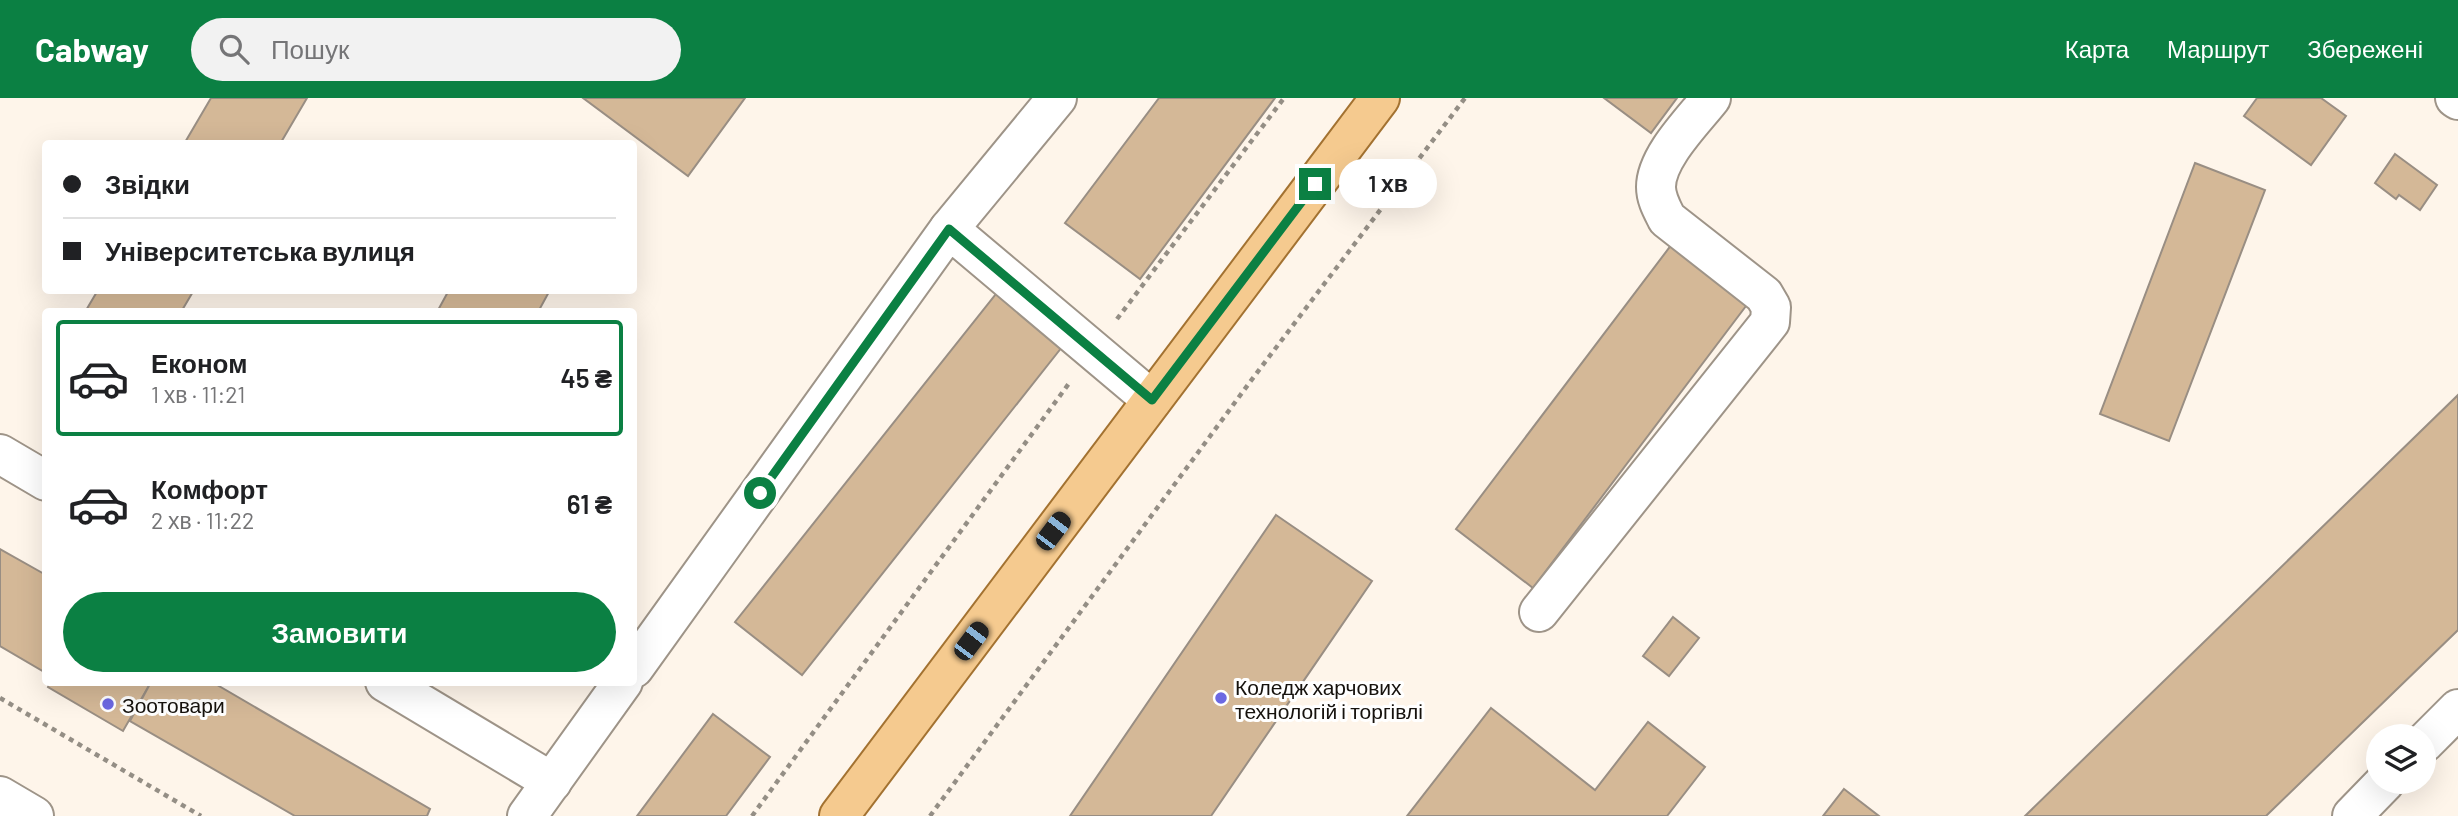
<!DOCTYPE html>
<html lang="uk">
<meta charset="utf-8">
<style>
:root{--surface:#fff;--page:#f2f2f2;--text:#202124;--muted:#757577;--line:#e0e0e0;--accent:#0b8043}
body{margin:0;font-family:Barlow,sans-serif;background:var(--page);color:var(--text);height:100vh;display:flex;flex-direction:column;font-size:26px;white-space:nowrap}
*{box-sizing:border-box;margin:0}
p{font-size:23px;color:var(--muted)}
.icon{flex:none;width:38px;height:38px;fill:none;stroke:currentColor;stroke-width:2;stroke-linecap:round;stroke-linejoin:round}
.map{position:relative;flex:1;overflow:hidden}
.sheet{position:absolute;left:42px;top:210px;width:595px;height:378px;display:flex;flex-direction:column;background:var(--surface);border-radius:7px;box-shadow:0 7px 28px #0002}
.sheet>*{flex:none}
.hud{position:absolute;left:42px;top:42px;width:595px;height:154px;border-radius:7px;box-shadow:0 7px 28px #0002;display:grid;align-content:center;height:154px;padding:0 21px;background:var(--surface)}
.buttons{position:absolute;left:2366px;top:626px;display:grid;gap:14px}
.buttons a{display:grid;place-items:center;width:70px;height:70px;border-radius:50%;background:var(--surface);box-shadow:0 7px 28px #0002;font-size:35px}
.end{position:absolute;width:32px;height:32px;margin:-16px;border:9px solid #0b8043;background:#fff;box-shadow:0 0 0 4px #fff}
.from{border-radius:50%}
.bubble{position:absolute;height:49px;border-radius:24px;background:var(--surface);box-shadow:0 7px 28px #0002;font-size:23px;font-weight:600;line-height:49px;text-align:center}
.car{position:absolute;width:21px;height:42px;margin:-21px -10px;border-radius:9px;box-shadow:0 0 5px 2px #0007;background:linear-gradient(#222 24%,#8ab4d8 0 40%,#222 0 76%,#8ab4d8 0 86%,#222 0)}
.hud b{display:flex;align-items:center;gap:24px;height:66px;font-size:26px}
.hud b+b{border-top:2px solid var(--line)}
.hud i{width:18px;height:18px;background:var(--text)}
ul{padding:12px 0 0;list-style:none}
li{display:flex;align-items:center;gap:21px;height:116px;margin:0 14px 10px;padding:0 7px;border:4px solid transparent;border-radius:7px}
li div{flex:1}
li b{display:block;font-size:26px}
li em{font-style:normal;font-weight:600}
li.on{border-color:var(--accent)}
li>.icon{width:63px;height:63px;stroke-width:1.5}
.cta{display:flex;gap:14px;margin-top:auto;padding:14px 21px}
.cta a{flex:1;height:80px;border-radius:42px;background:var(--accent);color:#fff;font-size:28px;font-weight:600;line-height:80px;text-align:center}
header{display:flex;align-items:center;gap:42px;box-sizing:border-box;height:98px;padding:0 35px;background:var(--accent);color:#fff}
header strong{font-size:33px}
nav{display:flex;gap:38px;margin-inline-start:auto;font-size:24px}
.search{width:490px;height:63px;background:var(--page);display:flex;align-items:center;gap:18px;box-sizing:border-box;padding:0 24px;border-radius:38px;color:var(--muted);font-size:26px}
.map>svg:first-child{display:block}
</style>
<header>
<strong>Cabway</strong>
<div class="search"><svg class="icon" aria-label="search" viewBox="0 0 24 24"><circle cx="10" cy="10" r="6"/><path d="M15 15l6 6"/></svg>Пошук</div>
<nav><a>Карта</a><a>Маршрут</a><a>Збережені</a></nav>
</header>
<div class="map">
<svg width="2458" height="718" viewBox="0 0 2458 718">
<rect width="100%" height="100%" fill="#fef5ea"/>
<g fill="#d4b897" stroke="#998e83" stroke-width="2">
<path d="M 211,0 L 307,0 L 280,46 L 184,46 Z"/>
<path d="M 583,0 L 745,0 L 688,78 Z"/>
<path d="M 1159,0 L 1275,0 L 1140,181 L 1065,125 Z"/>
<path d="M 1604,0 L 1677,0 L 1651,35 Z"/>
<path d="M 2257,0 L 2321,0 L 2346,18 L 2311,67 L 2244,18 Z"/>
<path d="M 2395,56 L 2437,87 L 2420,112 L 2399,97 L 2396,101 L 2375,85 Z"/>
<path d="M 2195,65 L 2265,92 L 2169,343 L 2100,316 Z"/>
<path d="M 1672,146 L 1749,204 L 1533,490 L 1456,431 Z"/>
<path d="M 98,192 L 194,192 L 181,214 L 85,214 Z"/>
<path d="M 449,192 L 550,192 L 538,214 L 437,214 Z"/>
<path d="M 996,196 L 1062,249 L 802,577 L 735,524 Z"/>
<path d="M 2458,297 L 2458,532 L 2266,718 L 2025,718 Z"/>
<path d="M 1276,417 L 1372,483 L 1211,718 L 1070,718 Z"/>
<path d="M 0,451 L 46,477 L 46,575 L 0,548 Z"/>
<path d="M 1673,519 L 1699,540 L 1669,578 L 1643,558 Z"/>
<path d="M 50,584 L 151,584 L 123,633 L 48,589 Z"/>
<path d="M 151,584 L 212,584 L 430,711 L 427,718 L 295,718 L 130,623 Z"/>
<path d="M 1491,610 L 1595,692 L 1648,624 L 1705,669 L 1667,718 L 1407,718 Z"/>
<path d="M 713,616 L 770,659 L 726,718 L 637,718 Z"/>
<path d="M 1844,691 L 1879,718 L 1823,718 Z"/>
</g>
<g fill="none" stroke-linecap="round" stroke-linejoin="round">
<g stroke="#9e9488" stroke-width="42">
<g id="minor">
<path d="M 2455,0 L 2458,2"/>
<path d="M 949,131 L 1057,0"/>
<path d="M 0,356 L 46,383"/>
<path d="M 1539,514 L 1770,224 L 1771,209 L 1764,197 L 1667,121 C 1662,111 1656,101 1656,89 C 1656,59 1693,23 1711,0"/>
<path d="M 634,570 L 949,131 L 1152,302"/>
<path d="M 385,584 L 552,684"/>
<path d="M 2424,645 L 2458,611"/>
<path d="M 0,698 L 34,718"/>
<path d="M 527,718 L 623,584"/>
<path d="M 2352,718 L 2385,684"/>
</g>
</g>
<g stroke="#a37231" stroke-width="42">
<path id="major" d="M 839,718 L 1380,0"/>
</g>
<g stroke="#948e85" stroke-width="4.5" stroke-dasharray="5 5" stroke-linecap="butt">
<path d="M 1117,221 L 1284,0"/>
<path d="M 0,600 L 201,718"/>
<path d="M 752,718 L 1070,284"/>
<path d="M 930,718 L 1250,284 L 1465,0"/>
</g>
<use href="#minor" stroke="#fff" stroke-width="38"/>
<use href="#major" stroke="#f5ca8f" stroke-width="38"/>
</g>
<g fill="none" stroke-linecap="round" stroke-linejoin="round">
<path stroke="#0b8043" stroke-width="9" d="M 760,395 L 949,131 L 1152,302 L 1315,86"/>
</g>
<g fill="#6c68e2" stroke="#fff" stroke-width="2.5">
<circle cx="1221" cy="600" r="7"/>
<circle cx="108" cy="606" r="7"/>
</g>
<g text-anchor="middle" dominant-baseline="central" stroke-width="6" stroke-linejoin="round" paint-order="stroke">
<g font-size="21" fill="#16120d" stroke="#fff" text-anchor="start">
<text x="1235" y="588">Коледж харчових<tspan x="1235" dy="24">технологій і торгівлі</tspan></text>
<text x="122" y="606">Зоотовари</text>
</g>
</g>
</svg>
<div class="buttons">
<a><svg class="icon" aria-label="layers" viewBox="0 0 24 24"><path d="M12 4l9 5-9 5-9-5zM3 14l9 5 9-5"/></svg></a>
</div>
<i class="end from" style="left:760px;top:395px"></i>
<i class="end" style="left:1315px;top:86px"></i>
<div class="bubble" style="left:1339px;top:61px;width:98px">1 хв</div>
<i class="car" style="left:1053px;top:433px;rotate:37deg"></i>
<i class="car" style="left:971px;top:543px;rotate:37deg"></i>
<div class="hud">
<b><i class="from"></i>Звідки</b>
<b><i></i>Університетська вулиця</b>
</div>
<section class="sheet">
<ul>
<li class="on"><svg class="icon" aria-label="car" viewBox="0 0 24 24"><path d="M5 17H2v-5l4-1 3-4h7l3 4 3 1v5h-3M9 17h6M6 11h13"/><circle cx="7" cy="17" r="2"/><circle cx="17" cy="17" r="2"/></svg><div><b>Економ</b><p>1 хв · 11:21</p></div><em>45 ₴</em></li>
<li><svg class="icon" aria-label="car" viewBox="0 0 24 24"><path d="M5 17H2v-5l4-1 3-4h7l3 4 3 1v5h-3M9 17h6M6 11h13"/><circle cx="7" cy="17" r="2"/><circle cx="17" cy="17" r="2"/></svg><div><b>Комфорт</b><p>2 хв · 11:22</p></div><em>61 ₴</em></li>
</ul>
<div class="cta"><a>Замовити</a></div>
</section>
</div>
